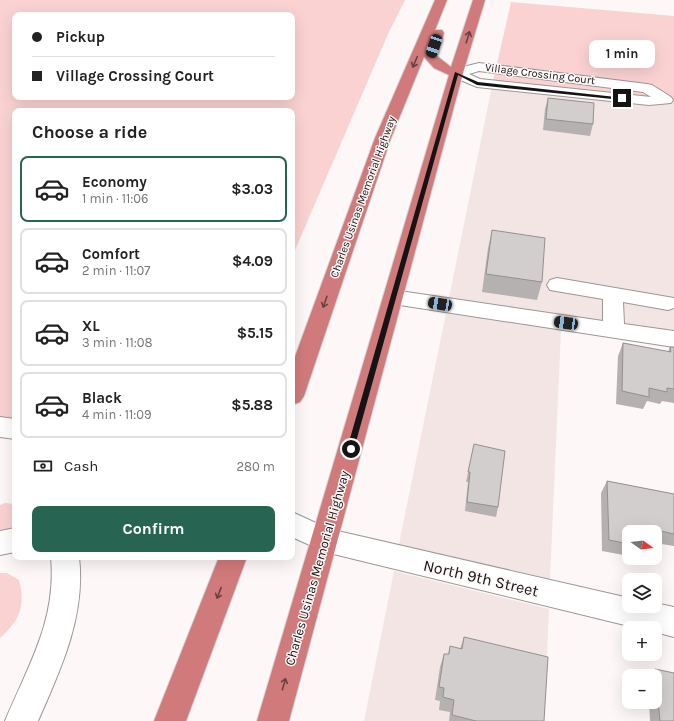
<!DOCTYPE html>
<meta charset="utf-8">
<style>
:root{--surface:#fff;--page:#f2f2f2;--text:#222;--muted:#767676;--line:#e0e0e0;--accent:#276552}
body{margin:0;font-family:Karla,sans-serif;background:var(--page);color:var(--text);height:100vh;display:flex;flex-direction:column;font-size:15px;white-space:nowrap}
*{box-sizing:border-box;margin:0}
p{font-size:13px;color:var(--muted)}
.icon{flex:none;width:22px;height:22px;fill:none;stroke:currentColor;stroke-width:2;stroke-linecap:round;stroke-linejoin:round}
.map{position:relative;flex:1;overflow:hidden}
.panel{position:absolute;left:12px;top:108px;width:283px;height:452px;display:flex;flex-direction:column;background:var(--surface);border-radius:8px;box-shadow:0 4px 16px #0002}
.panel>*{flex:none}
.hud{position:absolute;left:12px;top:12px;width:283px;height:88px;border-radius:8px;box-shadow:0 4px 16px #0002;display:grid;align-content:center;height:88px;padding:0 20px;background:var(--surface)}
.needle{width:26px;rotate:105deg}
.fabs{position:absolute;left:622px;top:525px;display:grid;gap:8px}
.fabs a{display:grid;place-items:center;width:40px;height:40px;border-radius:8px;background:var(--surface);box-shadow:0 4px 16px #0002;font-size:20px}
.end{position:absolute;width:18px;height:18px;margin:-9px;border:5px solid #151313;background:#fff;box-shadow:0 0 0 2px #fff}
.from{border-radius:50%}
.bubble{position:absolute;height:28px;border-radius:8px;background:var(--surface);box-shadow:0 4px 16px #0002;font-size:13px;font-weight:700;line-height:28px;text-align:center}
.car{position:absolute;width:12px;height:24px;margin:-12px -6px;border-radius:5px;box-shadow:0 0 3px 1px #0007;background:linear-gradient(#222 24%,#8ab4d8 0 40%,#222 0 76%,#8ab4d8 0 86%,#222 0)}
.hud b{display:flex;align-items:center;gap:14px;height:38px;font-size:15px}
.hud b+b{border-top:1px solid var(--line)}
.hud i{width:10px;height:10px;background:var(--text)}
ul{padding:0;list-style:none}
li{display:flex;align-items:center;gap:12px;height:66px;margin:0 8px 6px;padding:0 12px;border:2px solid var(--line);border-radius:8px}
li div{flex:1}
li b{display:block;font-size:15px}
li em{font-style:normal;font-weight:700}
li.selected{border-color:var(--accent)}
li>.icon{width:36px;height:36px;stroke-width:1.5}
h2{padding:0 20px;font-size:18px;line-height:48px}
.pay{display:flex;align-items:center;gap:10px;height:44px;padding:0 20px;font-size:15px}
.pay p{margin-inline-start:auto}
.action{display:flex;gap:8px;margin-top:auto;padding:8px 20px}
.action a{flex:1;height:46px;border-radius:8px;background:var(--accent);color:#fff;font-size:16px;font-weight:700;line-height:46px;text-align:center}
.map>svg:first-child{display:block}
</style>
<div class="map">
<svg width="674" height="721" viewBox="0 0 674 721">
<rect width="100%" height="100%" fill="#fdf7f7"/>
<g fill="#f3e5e4">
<path d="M 493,81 L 674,100 L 674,331 L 449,298 Z"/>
<path d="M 446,313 L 561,330 L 550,579 L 399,544 Z"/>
<path d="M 394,571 L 549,609 L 544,721 L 364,721 Z"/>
</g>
<g fill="#fad2d1" fill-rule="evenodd">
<path d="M 0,0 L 405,0 L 388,34 L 292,257 L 292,111 L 15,111 L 15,437 L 0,433 ZM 15,15 L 292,15 L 292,97 L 15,97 Z"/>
<path d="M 511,2 L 674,16 L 674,100 L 493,81 Z"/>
<path d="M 5,503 L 15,504 L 15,528 L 0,530 L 0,505 Z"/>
<path d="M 0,573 L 7,573 L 19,580 C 26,606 19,621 0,638 Z"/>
</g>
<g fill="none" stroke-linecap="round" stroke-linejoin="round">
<g stroke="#9c9796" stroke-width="2">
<g id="minor">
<path d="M 479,63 L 647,84 L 652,85 L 671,97 L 673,100 L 671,103 L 649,105 L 477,87 L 451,76 L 449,73 L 451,70 ZM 479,71 L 643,92 L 651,97 L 480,79 L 469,74 Z"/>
<path d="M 557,278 L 674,298 L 674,308 L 668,310 L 623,302 L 624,324 L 674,331 L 674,347 L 393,304 L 386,302 L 383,297 L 386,292 L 393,290 L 603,321 L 603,299 L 550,290 L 547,285 L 550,280 Z"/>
<path d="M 0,417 L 15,419 L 15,439 L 0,437 Z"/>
<path d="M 292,512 L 329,529 L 629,598 L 629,606 L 655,606 L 655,603 L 674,607 L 674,637 L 655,632 L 655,628 L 637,628 L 325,552 L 292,537 Z"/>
<path d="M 15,528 L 15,552 L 0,555 L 0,531 Z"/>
<path d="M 51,557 L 79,557 C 86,615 61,669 38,721 L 5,721 C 28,666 57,620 51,557 Z"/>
</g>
</g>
<g stroke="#d5d5d5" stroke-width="2">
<g id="highway">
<path d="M 435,0 L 447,0 L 435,30 L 442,30 L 444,33 L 437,56 L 451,67 L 473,0 L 485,0 L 463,73 L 289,721 L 257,721 L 449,75 L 434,68 L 424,57 L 391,138 L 304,396 L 300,402 L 292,405 L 292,365 L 375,138 Z"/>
<path d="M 219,557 L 247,557 L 186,721 L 154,721 Z"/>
</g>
</g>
<use href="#minor" fill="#fff" fill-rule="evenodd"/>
<use href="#highway" fill="#d17a7b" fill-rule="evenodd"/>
</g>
<g fill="#b5b1b1">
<path d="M 548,98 L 593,124 L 590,136 L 543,130 L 545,109 Z"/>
<path d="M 492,230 L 542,282 L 537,300 L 482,292 L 488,248 Z"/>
<path d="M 623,343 L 668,352 L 670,347 L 674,347 L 674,403 L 662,401 L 660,404 L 647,401 L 643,409 L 616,404 L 618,356 Z"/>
<path d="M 474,444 L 498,507 L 496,517 L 465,511 L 468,482 L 466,482 Z"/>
<path d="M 607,481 L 674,494 L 674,546 L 655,543 L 655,532 L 629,532 L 629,556 L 602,551 L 601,493 Z"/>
<path d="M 464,637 L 544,721 L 449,721 L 450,712 L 439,710 L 440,701 L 435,700 L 440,667 L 444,654 L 448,654 L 450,646 L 460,649 Z"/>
<path d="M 655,669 L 674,721 L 650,721 L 649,702 L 655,702 L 655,676 L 649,676 Z"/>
</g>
<g fill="#d3cece" stroke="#949090">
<path d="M 548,98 L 594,103 L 593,124 L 546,119 Z"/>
<path d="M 492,230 L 545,238 L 542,282 L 486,274 Z"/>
<path d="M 623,343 L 671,352 L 670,347 L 674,347 L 674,389 L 667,388 L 667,392 L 649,388 L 649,397 L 622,391 Z"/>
<path d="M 474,444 L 505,451 L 498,507 L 467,502 L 470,472 L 468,472 Z"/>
<path d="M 607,481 L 674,494 L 674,534 L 643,527 L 643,532 L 629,532 L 629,544 L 609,540 Z"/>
<path d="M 464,637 L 548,657 L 544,721 L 476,721 L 452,715 L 454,700 L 443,697 L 444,688 L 439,687 L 444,654 L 449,654 L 450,646 L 462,649 Z"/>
<path d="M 655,669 L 674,673 L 674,721 L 660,721 Z"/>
</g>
<defs><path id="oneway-shaft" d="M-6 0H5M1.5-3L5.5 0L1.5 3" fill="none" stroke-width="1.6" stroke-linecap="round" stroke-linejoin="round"/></defs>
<g stroke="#6a4142">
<use href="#oneway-shaft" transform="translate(468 37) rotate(-73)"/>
<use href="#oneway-shaft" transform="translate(415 62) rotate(113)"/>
<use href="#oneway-shaft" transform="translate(325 302) rotate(109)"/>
<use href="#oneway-shaft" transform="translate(219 593) rotate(111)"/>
<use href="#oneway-shaft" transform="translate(284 684) rotate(-74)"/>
</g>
<path fill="#151313" d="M 455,72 L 478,82 L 625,98 L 622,100 L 477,85 L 458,75 L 354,449 L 351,452 L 347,449 Z"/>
<g text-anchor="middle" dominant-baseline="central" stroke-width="3" stroke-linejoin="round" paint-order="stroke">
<g font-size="11" fill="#151313" stroke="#fdf7f7">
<text transform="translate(540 74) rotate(7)">Village Crossing Court</text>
<text transform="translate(363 197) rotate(-70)">Charles Usinas Memorial Highway</text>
</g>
<g font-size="13" fill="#151313" stroke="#fdf7f7">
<text transform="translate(317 568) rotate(-74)">Charles Usinas Memorial Highway</text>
</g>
<g font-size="16" fill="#151313" stroke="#fdf7f7">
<text transform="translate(481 578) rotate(13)">North 9th Street</text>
</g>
</g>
</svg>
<div class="fabs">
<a><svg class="needle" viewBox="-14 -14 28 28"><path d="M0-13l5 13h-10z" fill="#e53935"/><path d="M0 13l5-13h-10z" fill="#767676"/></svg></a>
<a><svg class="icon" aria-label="layers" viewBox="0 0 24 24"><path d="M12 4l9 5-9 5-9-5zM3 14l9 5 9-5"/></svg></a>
<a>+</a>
<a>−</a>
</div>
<i class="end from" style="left:351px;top:449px"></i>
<i class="end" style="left:622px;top:98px"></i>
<div class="bubble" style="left:589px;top:40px;width:66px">1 min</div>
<i class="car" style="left:434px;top:46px;rotate:199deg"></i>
<i class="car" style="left:440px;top:304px;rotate:279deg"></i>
<i class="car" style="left:566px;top:323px;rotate:278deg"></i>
<div class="hud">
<b><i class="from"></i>Pickup</b>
<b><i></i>Village Crossing Court</b>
</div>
<section class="panel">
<h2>Choose a ride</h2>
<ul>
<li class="selected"><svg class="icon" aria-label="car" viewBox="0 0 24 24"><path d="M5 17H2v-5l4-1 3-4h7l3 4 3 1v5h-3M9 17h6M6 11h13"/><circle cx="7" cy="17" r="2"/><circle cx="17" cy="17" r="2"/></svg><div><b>Economy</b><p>1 min · 11:06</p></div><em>$3.03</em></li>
<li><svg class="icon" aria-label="car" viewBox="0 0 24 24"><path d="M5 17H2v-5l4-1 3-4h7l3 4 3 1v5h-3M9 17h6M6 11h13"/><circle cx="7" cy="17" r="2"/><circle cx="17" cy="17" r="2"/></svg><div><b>Comfort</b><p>2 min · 11:07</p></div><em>$4.09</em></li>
<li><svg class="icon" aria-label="car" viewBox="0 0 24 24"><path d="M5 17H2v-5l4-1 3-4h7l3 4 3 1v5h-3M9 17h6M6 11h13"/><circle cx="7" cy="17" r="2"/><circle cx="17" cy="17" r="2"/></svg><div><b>XL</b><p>3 min · 11:08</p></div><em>$5.15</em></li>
<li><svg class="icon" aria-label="car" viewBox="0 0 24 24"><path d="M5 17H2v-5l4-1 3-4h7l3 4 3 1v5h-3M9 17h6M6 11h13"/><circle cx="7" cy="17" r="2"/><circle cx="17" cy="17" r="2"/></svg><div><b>Black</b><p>4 min · 11:09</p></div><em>$5.88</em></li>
</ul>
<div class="pay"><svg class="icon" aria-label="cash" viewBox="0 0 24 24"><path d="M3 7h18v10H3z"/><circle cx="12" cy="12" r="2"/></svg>Cash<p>280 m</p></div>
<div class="action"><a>Confirm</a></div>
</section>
</div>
